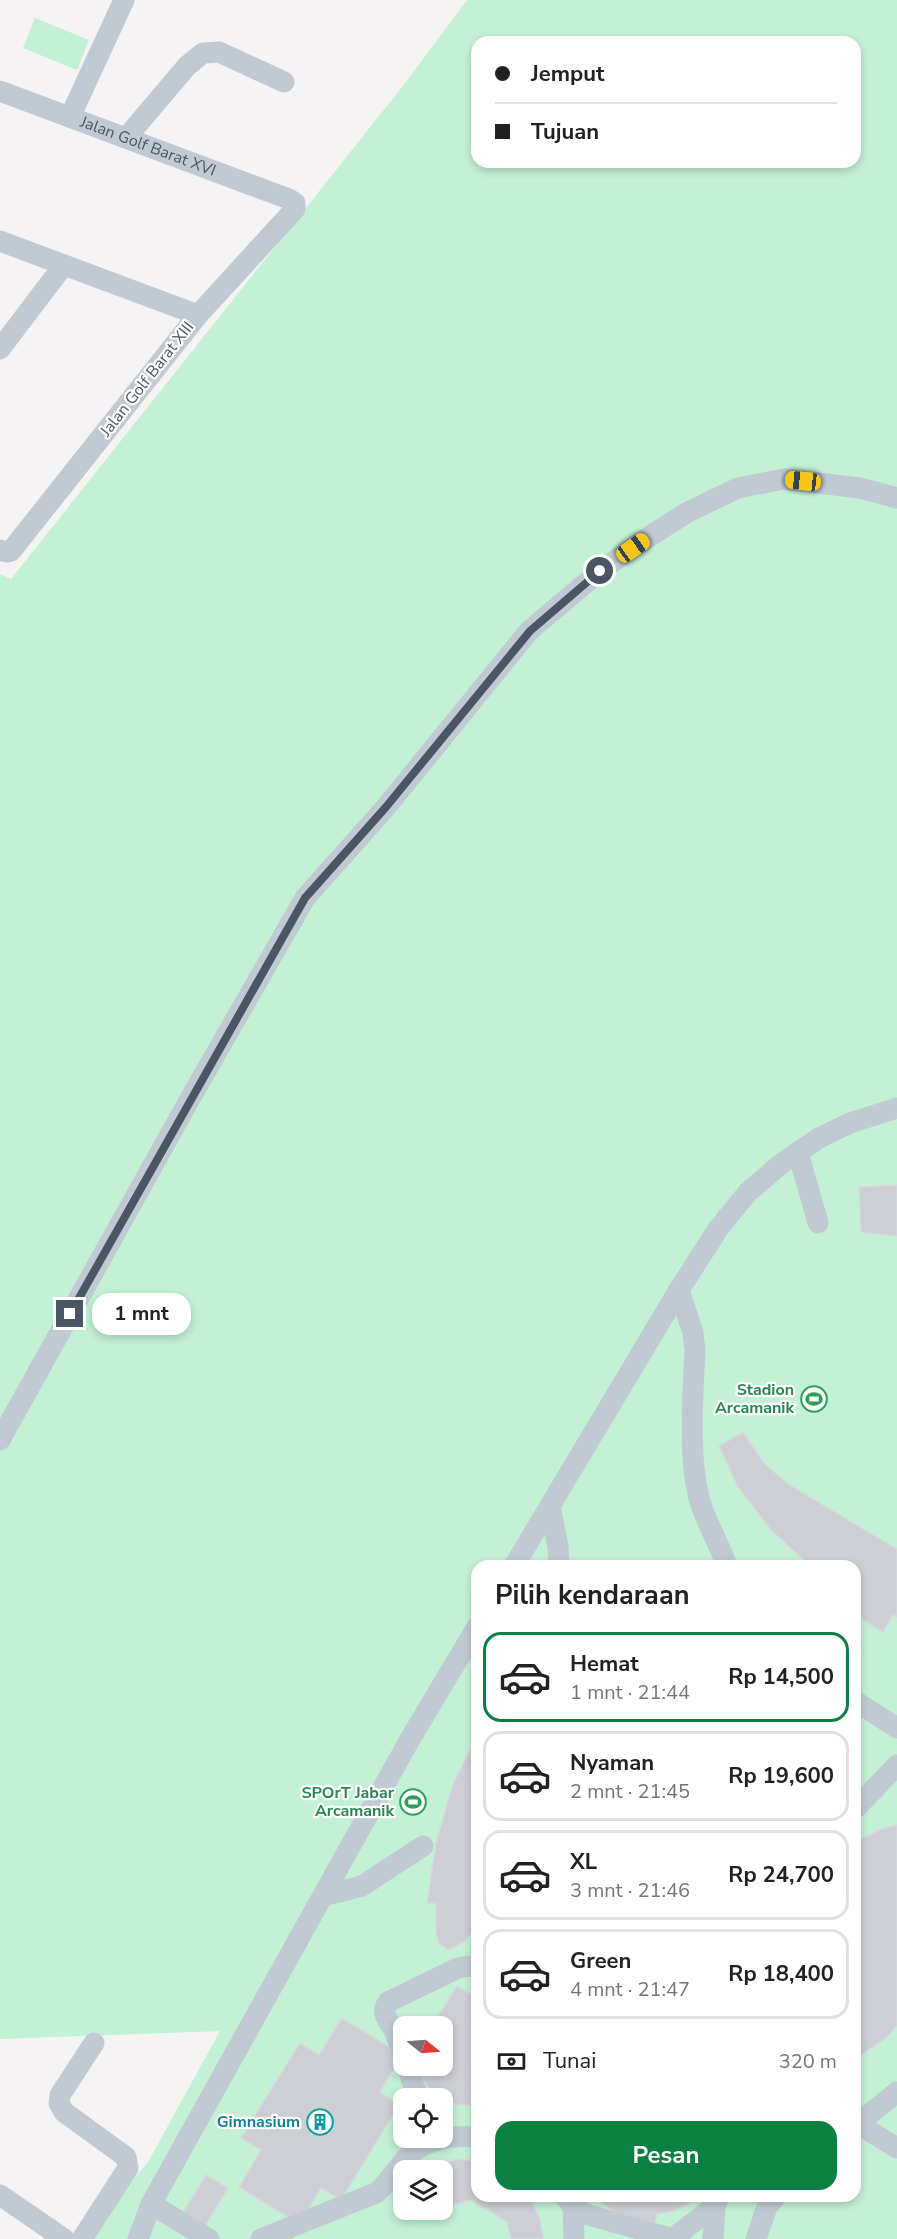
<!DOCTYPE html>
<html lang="id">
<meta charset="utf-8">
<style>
:root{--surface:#fff;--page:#f6f6f6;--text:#202124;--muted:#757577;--line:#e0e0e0;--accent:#0b8043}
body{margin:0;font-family:"Nunito Sans",sans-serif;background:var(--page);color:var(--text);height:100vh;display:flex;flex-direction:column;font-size:22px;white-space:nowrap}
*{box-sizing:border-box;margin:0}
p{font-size:20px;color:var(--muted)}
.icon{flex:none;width:33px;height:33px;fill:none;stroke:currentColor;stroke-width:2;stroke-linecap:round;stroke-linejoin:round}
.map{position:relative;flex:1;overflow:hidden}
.drawer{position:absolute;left:471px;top:1560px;width:390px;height:642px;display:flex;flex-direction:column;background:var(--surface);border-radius:18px;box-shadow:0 3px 9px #0003}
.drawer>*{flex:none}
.banner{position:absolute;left:471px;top:36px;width:390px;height:132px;border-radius:18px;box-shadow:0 3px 9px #0003;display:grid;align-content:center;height:132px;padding:0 24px;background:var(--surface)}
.needle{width:39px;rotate:107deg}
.tools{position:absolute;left:393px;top:2016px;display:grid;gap:12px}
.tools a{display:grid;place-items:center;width:60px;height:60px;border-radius:12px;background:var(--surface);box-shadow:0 3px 9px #0003;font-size:30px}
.end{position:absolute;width:27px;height:27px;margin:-14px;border:8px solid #4a5661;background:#fff;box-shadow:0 0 0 3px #fff}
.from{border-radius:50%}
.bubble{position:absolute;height:42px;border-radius:18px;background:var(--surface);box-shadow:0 3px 9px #0003;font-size:20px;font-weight:700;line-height:42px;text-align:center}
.car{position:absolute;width:18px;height:36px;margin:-18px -9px;border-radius:8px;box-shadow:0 0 4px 2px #0007;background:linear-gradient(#f5c518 24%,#345 0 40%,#f5c518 0 76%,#345 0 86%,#f5c518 0)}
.banner b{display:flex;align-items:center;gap:21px;height:57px;font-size:22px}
.banner b+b{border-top:2px solid var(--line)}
.banner i{width:15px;height:15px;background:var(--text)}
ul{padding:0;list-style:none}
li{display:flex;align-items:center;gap:18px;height:90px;margin:0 12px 9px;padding:0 12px;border:3px solid var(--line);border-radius:18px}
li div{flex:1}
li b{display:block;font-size:22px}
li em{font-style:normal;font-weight:700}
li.active{border-color:var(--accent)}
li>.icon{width:54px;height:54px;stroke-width:1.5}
h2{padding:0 24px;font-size:27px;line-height:72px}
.pay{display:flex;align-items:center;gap:15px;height:66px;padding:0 24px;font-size:22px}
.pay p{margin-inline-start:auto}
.primary-button{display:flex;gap:12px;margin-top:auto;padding:12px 24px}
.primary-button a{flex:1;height:69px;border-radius:18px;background:var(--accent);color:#fff;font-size:24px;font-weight:700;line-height:69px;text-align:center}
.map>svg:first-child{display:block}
</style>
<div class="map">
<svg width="897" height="2239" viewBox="0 0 897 2239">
<rect width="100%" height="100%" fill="#f5f3f3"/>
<g fill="#c3f1d5" fill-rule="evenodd">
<path d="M 467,0 L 897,0 L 897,2239 L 83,2239 L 148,2162 L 220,2031 L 0,2039 L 0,574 L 11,579 L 406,82 ZM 477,42 L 855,42 L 855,162 L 477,162 ZM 477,1566 L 855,1566 L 855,2196 L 477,2196 ZM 404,2026 L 442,2026 L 442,2066 L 404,2066 ZM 404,2098 L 442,2098 L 442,2138 L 404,2138 ZM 404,2170 L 442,2170 L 442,2210 L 404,2210 Z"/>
<path d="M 35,18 L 89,40 L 77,70 L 23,48 Z"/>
</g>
<g fill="#cdcfd5" stroke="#d7d9de" stroke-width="1.5">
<path d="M 897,1185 L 897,1236 L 861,1232 L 859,1187 Z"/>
<path d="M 743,1432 L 764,1463 L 788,1484 L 897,1549 L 897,1617 L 893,1615 L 883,1632 L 855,1615 L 855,1566 L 813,1566 L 804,1560 L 771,1530 L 738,1487 L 719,1446 Z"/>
<path d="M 477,1736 L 477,1926 L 465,1941 L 449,1950 L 439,1943 L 436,1933 L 436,1904 L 427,1903 L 436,1843 L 453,1784 Z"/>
<path d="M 897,1825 L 897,2026 L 885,2039 L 855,2059 L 855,1842 L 879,1830 Z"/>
<path d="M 457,1986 L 470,1994 L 477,1994 L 477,2109 L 471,2106 L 456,2104 L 441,2097 L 429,2088 L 421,2075 L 408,2066 L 442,2066 L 442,2026 L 432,2026 Z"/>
<path d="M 342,2018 L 402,2055 L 380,2092 L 399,2105 L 341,2200 L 321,2188 L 299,2224 L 239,2187 L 261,2150 L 241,2138 L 300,2043 L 319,2055 Z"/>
<path d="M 459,2159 L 477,2161 L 477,2196 L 529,2196 L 540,2219 L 544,2239 L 511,2239 L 507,2222 L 472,2200 L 442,2207 L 442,2170 L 419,2170 L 422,2168 Z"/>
<path d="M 206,2175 L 228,2188 L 204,2228 L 182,2214 Z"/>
<path d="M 404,2195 L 404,2210 L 430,2210 L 403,2216 L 400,2202 Z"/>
<path d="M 597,2196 L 698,2196 L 688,2204 L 673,2211 L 657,2214 L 655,2224 L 618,2215 L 602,2203 Z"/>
</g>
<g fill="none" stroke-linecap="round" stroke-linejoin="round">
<g stroke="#c1cad2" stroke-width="21">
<path id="s1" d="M 0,91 L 289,199 L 295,203 L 295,209 L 198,315 L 11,551 L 7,552 L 0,550"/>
<path d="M 70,117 L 124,0"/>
<path d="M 126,138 L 187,66 L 203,53 L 219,52 L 284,82"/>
<path d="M 0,241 L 198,315"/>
<path d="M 0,349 L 63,266"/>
<path d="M 798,1152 L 818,1223"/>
<path d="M 679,1290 L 693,1333 L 695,1350 C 693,1395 688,1454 699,1498 C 705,1521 719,1543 727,1566"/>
<path d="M 0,1440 L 187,1104 L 305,898 L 386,807 L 529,631 L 600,571 L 650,536 L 688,512 L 738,488 L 784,479 L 860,488 L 897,498"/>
<path d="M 550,1506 L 558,1547 L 559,1566"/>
<path d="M 514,1566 L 679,1290 L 718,1229 L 748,1192 L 781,1164 L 819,1138 L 850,1123 L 897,1108"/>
<path d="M 855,1701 L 897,1728"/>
<path d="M 855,1809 L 897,1765"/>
<path d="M 323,1896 L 362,1886 L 423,1846"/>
<path d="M 404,2057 C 401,2049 399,2041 395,2033 C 391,2022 379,2015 388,2002 L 458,1968 L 469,1966 L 477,1968"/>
<path d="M 407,2066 L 418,2098"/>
<path d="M 858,2124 L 897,2148"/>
<path d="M 855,2126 L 897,2092"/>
<path d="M 0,2195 L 64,2239"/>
<path d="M 564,2196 L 573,2206 L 585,2214 L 674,2239"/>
<path d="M 151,2204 L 209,2239"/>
<path d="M 573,2206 L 574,2239"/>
<path d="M 673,2238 L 715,2206"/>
<path d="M 82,2239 L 128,2168 L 126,2157 L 64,2112 L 59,2103 L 60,2095 L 94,2043"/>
<path d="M 138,2239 L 151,2204 L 409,1741 L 477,1627"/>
<path d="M 261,2239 L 376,2193 C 389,2182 396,2169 407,2157 C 426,2139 451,2135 477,2137"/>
<path d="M 713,2239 L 715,2206 L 718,2199"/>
<path d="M 756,2239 L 767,2207 L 776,2196"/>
</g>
</g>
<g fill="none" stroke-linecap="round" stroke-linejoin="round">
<path stroke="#4a5661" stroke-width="8" d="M 70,1314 L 305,898 L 386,807 L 530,631 L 600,571"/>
</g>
<defs>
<g id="stadium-ring" transform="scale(1.35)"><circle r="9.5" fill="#fff" stroke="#2e9e5b" stroke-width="1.5"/><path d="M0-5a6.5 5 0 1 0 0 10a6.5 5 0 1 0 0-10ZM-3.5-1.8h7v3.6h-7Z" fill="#2e9e5b"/></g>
<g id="building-ring" transform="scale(1.35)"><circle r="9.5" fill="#fff" stroke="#0f9aa8" stroke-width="1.5"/><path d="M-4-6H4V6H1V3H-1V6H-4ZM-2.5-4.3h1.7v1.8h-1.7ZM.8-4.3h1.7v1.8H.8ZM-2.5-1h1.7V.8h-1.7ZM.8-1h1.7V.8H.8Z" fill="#0f9aa8"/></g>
</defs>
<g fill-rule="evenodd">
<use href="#stadium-ring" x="814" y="1399"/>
<use href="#stadium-ring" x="413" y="1802"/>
<use href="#building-ring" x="320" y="2122"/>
</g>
<g text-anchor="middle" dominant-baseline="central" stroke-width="4.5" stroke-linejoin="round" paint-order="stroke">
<g font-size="16" fill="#4a5661" stroke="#fff">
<text stroke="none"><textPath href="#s1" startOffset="158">Jalan Golf Barat XVI</textPath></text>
<text transform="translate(147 379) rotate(-52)">Jalan Golf Barat XIII</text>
</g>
<g font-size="16" font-weight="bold" fill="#27864d" stroke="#fff" text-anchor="end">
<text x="794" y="1390">Stadion<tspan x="794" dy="18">Arcamanik</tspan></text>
<text x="394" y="1793">SPOrT Jabar<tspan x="394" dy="18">Arcamanik</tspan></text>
</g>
<g font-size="16" font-weight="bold" fill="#0d838f" stroke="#fff" text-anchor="end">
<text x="300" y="2122">Gimnasium</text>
</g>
</g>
</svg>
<div class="tools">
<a><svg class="needle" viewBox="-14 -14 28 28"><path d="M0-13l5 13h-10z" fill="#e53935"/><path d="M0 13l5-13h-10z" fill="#757577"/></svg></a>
<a><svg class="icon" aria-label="locate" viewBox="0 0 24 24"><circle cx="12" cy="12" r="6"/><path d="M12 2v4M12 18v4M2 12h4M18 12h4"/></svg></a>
<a><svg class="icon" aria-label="layers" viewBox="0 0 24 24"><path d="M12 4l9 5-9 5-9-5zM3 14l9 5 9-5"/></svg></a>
</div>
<i class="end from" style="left:600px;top:571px"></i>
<i class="end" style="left:70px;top:1314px"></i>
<div class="bubble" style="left:92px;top:1293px;width:99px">1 mnt</div>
<i class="car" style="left:803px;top:481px;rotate:276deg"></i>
<i class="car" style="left:633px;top:548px;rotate:55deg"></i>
<div class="banner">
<b><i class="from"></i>Jemput</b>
<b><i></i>Tujuan</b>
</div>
<section class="drawer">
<h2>Pilih kendaraan</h2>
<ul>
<li class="active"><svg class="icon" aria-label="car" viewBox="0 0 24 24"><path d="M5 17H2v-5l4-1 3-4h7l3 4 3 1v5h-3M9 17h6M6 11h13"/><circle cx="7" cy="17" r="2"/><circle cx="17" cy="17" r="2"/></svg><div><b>Hemat</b><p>1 mnt · 21:44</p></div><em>Rp 14,500</em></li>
<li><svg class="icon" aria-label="car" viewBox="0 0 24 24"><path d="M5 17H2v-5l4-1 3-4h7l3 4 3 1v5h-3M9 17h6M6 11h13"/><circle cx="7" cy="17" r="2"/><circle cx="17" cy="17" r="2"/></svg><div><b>Nyaman</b><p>2 mnt · 21:45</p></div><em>Rp 19,600</em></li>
<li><svg class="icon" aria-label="car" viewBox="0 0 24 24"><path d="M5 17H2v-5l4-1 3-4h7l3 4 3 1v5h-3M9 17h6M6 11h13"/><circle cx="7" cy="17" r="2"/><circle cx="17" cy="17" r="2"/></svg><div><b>XL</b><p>3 mnt · 21:46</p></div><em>Rp 24,700</em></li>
<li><svg class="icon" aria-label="car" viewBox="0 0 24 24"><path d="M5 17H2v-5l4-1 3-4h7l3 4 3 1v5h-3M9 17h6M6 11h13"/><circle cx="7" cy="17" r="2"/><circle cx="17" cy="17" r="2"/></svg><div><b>Green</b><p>4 mnt · 21:47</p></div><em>Rp 18,400</em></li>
</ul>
<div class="pay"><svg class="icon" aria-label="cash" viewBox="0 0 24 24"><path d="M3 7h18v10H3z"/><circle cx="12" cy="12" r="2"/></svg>Tunai<p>320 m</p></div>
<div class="primary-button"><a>Pesan</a></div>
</section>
</div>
